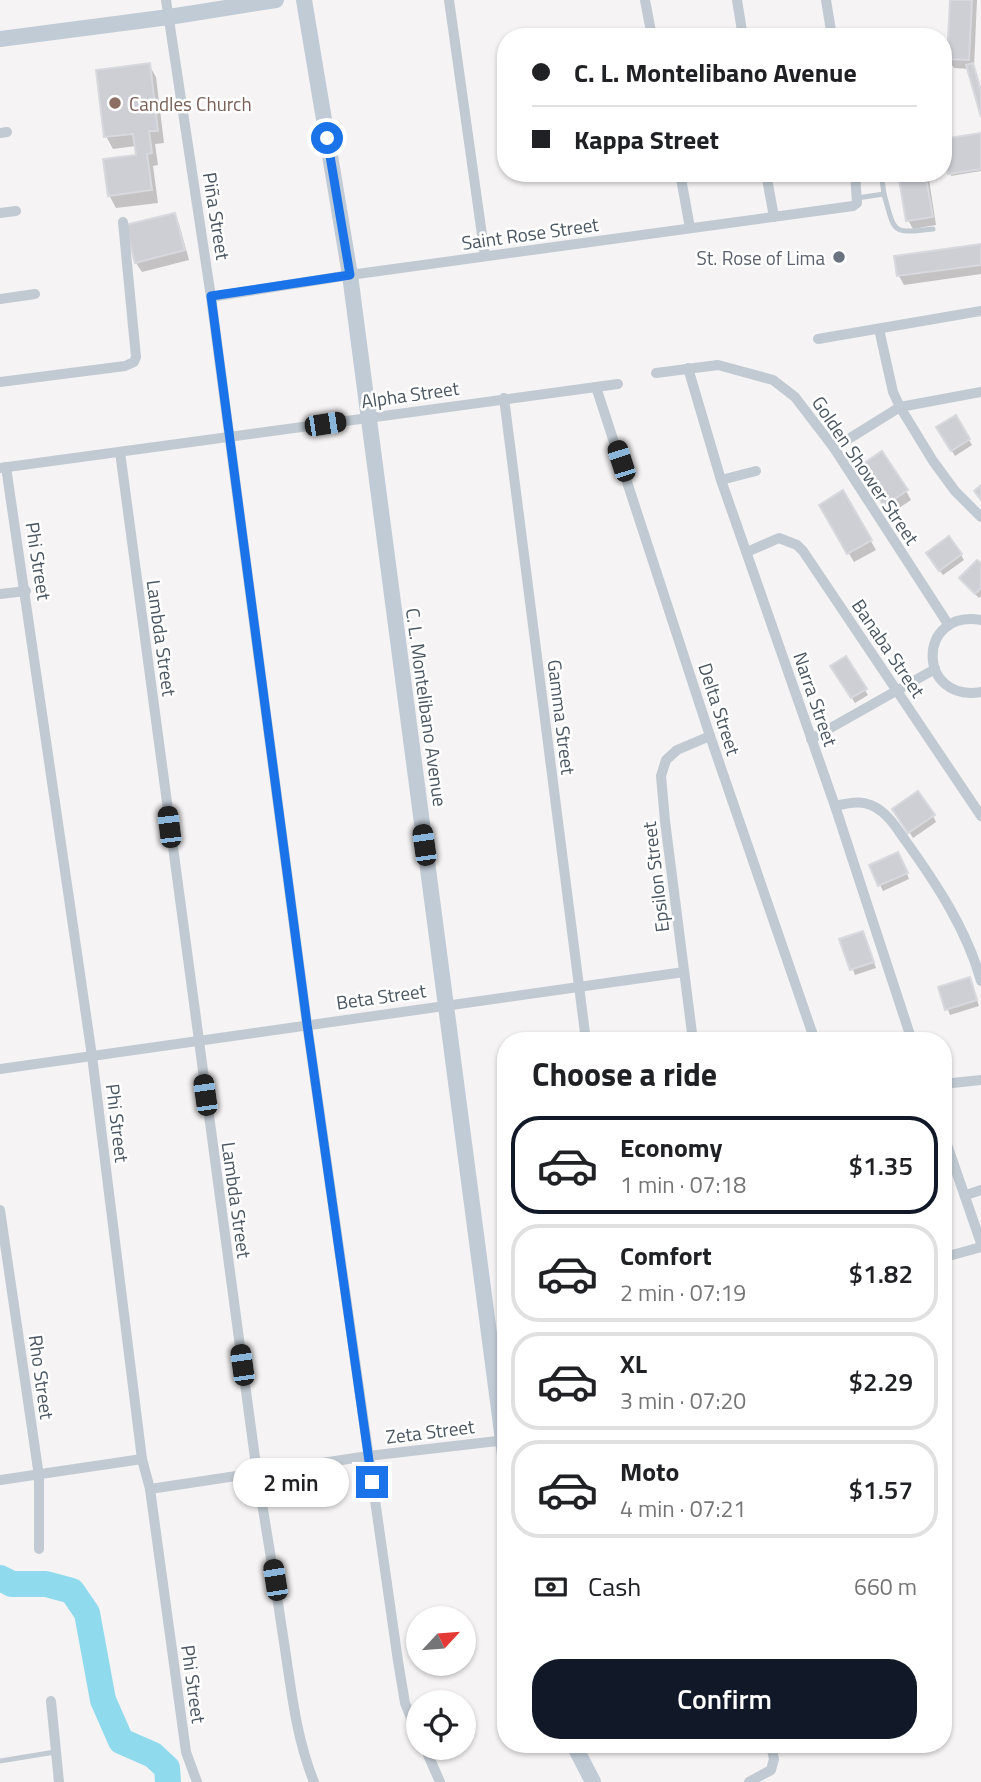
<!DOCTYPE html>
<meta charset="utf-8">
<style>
:root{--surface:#fff;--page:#f2f2f2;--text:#202124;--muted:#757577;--line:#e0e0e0;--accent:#111827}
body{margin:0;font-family:"Titillium Web",sans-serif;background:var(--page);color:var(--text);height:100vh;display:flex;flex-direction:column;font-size:26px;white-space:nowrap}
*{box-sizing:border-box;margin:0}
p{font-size:23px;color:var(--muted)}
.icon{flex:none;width:38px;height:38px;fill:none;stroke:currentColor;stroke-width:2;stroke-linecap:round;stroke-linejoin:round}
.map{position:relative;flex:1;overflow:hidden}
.details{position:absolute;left:497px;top:1032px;width:455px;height:721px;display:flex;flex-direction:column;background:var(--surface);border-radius:28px;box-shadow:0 2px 5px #0004}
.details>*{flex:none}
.top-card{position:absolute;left:497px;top:28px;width:455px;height:154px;border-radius:28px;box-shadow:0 2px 5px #0004;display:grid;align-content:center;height:154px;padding:0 35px;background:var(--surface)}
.needle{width:46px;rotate:64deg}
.buttons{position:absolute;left:406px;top:1606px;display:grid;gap:14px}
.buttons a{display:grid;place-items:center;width:70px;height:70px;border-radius:50%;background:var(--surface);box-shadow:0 2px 5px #0004;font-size:35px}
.end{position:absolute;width:32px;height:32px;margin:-16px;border:9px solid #1a73e8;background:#fff;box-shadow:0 0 0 4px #fff}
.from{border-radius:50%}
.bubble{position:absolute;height:49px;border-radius:24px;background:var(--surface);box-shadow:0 2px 5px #0004;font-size:23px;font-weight:600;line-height:49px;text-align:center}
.car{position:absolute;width:21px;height:42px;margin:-21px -10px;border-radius:9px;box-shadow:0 0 5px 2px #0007;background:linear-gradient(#222 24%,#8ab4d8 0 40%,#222 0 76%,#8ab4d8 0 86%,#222 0)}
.top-card b{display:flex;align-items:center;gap:24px;height:66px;font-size:26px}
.top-card b+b{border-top:2px solid var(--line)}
.top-card i{width:18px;height:18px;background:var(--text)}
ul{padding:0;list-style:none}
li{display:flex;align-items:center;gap:21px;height:98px;margin:0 14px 10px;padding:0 21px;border:4px solid var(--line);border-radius:28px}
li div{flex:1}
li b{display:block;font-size:26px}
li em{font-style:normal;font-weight:600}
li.selected{border-color:var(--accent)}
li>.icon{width:63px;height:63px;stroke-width:1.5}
h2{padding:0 35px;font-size:32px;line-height:84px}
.pay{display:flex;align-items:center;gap:18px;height:77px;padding:0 35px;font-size:26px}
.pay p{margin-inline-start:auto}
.cta{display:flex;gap:14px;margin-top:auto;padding:14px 35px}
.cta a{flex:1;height:80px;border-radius:28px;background:var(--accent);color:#fff;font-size:28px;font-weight:600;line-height:80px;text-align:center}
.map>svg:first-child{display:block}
</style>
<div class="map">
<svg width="981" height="1782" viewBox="0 0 981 1782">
<rect width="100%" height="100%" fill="#f5f3f3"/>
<g fill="#0003">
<path d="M 951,0 L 977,0 L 974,67 L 981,87 L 981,111 L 969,69 L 954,68 L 948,59 Z"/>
<path d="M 149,65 L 156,77 L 164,143 L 155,144 L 158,165 L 153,166 L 158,203 L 116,208 L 109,195 L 138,156 L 136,146 L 113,149 L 106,136 Z"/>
<path d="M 981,135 L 981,171 L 951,176 L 950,173 Z"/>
<path d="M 900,173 L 928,173 L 936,225 L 913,229 L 908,220 Z"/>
<path d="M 174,215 L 179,224 L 189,260 L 142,272 L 136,263 L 127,227 Z"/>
<path d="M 981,246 L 981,274 L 904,285 L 899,276 Z"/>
<path d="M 955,417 L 972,445 L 955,456 L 938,428 Z"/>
<path d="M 866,476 L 906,491 L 911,500 L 890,514 Z"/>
<path d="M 843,493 L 876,550 L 854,562 L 821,506 Z"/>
<path d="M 961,555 L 964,560 L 943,575 L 931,559 Z"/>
<path d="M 981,566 L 981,596 L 979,598 L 965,584 Z"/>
<path d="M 845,658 L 868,695 L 855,703 L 833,666 Z"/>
<path d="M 895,810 L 933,816 L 936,822 L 913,838 Z"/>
<path d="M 901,859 L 909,879 L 883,891 L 871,866 Z"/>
<path d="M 863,933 L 876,968 L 855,975 L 842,940 Z"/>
<path d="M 972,985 L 979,1006 L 950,1015 L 940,988 Z"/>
</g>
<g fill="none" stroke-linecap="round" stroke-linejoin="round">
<path stroke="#90daee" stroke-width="26" d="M 0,1578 L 12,1584 L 46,1584 L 72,1591 L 87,1613 L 103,1700 L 121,1741 L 153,1755 L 167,1768 L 168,1782"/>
</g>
<g fill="#cdcfd5" stroke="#d7d9de" stroke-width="2">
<path d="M 950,0 L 972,0 L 969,60 L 947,59 Z"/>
<path d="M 150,63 L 158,131 L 149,131 L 152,153 L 147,154 L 152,190 L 108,196 L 103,159 L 136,155 L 133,134 L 104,137 L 96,70 Z"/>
<path d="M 973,63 L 981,91 L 981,117 L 966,65 Z"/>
<path d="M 981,133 L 981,169 L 948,174 L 943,139 Z"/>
<path d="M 898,173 L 925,173 L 933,217 L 906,221 Z"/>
<path d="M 175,213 L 185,250 L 135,263 L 125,225 Z"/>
<path d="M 981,244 L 981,265 L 897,276 L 894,256 Z"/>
<path d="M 956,415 L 970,439 L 951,451 L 936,427 Z"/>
<path d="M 882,451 L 908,490 L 884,506 L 858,467 Z"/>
<path d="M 981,485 L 981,500 L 974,491 Z"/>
<path d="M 843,490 L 872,540 L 847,554 L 819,505 Z"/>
<path d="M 949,536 L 962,554 L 939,571 L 926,553 Z"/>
<path d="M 977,560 L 981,563 L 981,588 L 975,594 L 959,578 Z"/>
<path d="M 846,656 L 867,689 L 851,698 L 830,666 Z"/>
<path d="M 918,791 L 935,815 L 908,833 L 892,809 Z"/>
<path d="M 898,852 L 908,873 L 878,886 L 869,865 Z"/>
<path d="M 863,931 L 874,962 L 850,970 L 839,939 Z"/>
<path d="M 970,977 L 977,1000 L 945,1010 L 938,987 Z"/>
</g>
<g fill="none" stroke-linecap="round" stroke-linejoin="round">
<g stroke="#c1cad2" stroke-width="5">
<path d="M 881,173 L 884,194"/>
<path d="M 857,198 L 884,194 C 895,233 891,234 933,229"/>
<path d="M 0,1761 L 55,1752"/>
</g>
<g stroke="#c1cad2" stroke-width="10">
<path d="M 166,0 L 211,297 L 307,1024 L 398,1661 L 405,1703 L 418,1735"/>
<path d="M 449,0 L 485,256"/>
<path d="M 645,0 L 652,37"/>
<path d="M 737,0 L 743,37"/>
<path d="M 826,0 L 832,37"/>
<path d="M 0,133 L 7,132"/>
<path d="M 680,173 L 690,228"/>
<path d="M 766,173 L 774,217"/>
<path d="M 0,213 L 16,211"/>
<path d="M 211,297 L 350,275 L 853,206 L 857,203 L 855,173"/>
<path d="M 0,299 L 35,294"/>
<path d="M 879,329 L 893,392 L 900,407 L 933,461 L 955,491 L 981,517"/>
<path d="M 818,339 L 981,311"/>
<path d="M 688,368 L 721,480 L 835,806 L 912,1041"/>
<path d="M 656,373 L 718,365 L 773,380 L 795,397 L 834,448 L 948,624"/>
<path d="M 0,382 L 125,366 L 134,362 L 136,357 L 123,222"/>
<path d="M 596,387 L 710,736 L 815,1041"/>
<path d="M 504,398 L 586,1041"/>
<path d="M 834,448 L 900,407 L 981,392"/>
<path d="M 120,452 L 257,1473 C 266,1527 275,1582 283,1636 C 291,1686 295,1735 314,1782"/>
<path d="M 6,467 L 92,1056 L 142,1459 L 150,1489 L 186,1752 L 197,1782"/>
<path d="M 0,468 L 618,384"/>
<path d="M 721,480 L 756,471"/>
<path d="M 747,552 L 779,538 L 797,545 L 803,551 L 981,816"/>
<path d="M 0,594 L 26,591"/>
<path d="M 981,620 C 916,609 917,703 981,692"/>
<path d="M 811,739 L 935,669"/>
<path d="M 835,806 C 852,802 866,799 881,811 C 891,818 898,830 905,840 C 936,883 967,930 981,981"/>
<path d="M 693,1041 L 665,821 L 661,776 L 666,760 L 677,750 L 710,736"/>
<path d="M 0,1069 L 684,972"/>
<path d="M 943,1084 L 981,1080"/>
<path d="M 943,1133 L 981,1243"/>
<path d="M 966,1195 L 981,1190"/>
<path d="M 0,1210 L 39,1476 L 39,1549"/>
<path d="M 945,1257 L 981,1247"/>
<path d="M 0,1480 L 142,1459"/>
<path d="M 150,1489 L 368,1456 L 506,1440"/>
<path d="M 51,1701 L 59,1782"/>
<path d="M 425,1748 L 440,1782"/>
<path d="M 749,1782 L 771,1770 L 774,1759 L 771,1745"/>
</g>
<g stroke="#c1cbd6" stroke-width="16">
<path d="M 304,0 L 350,275 L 506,1463"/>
<path d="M 0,39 L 169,17 L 276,0"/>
<path d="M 574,1745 L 593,1782"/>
</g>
</g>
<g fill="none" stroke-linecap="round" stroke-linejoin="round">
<path stroke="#1a73e8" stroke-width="9" d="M 327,138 L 350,275 L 211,296 L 307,1024 L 372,1482"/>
</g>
<circle fill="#8d6e63" stroke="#fff" stroke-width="2.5" cx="115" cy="103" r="7"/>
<circle fill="#6b7280" stroke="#fff" stroke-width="2.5" cx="839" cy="257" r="7"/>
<g text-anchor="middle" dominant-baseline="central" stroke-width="5" stroke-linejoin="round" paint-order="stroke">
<g font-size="19" fill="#785e54" stroke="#fff" text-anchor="start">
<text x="129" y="103">Candles Church</text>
</g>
<g font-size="19" fill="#4a5661" stroke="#fff">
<text transform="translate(217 216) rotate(81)">Piña Street</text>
<text transform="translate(530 233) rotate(-8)">Saint Rose Street</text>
<text transform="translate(410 394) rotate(-8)">Alpha Street</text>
<text transform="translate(866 470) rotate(56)">Golden Shower Street</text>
<text transform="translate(39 561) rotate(81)">Phi Street</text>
<text transform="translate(162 638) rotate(82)">Lambda Street</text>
<text transform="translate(889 648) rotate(56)">Banaba Street</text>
<text transform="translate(816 699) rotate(71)">Narra Street</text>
<text transform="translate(427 707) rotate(82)">C. L. Montelibano Avenue</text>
<text transform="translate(720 709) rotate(72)">Delta Street</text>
<text transform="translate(562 717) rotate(83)">Gamma Street</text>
<text transform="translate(655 877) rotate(-97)">Epsilon Street</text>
<text transform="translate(381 996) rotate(-8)">Beta Street</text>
<text transform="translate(118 1123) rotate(83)">Phi Street</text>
<text transform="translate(237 1200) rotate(82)">Lambda Street</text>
<text transform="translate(42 1377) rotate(82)">Rho Street</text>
<text transform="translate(430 1431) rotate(-7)">Zeta Street</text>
<text transform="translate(194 1684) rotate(82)">Phi Street</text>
</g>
<g font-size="19" fill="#5b616d" stroke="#fff" text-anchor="end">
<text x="825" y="257">St. Rose of Lima</text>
</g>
</g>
</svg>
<div class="buttons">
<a><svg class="needle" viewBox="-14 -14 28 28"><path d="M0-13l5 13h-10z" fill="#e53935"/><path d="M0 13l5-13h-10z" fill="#757577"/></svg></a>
<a><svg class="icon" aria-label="locate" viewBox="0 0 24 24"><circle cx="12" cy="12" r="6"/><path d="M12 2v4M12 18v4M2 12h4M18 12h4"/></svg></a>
</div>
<i class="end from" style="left:327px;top:138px"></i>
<i class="end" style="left:372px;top:1482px"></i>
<div class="bubble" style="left:233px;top:1458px;width:116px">2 min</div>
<i class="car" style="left:325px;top:424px;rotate:81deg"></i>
<i class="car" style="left:621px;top:461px;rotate:342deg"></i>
<i class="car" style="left:169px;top:827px;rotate:353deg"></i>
<i class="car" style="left:424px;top:845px;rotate:352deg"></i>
<i class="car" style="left:205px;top:1095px;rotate:352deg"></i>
<i class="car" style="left:242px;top:1365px;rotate:352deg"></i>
<i class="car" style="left:275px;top:1580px;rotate:351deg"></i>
<div class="top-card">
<b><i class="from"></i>C. L. Montelibano Avenue</b>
<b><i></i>Kappa Street</b>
</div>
<section class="details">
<h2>Choose a ride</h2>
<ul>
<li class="selected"><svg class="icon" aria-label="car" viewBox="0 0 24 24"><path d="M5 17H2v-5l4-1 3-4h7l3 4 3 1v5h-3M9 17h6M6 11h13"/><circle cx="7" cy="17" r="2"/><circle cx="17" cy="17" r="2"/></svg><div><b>Economy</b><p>1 min · 07:18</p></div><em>$1.35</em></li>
<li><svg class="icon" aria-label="car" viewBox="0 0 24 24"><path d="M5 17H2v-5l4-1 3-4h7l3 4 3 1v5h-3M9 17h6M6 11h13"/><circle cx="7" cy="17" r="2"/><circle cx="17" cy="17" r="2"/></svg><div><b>Comfort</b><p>2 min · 07:19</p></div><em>$1.82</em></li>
<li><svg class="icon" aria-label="car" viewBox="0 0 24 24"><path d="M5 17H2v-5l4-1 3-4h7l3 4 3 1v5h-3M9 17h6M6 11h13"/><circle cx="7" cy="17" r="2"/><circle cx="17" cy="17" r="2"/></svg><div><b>XL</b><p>3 min · 07:20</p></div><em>$2.29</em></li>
<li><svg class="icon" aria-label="car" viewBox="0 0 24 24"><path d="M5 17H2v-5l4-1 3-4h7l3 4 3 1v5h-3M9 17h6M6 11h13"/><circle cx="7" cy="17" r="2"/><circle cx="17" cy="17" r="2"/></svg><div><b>Moto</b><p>4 min · 07:21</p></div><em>$1.57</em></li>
</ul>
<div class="pay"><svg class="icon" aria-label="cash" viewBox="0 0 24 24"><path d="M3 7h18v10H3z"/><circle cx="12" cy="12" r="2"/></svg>Cash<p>660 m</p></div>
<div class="cta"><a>Confirm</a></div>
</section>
</div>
